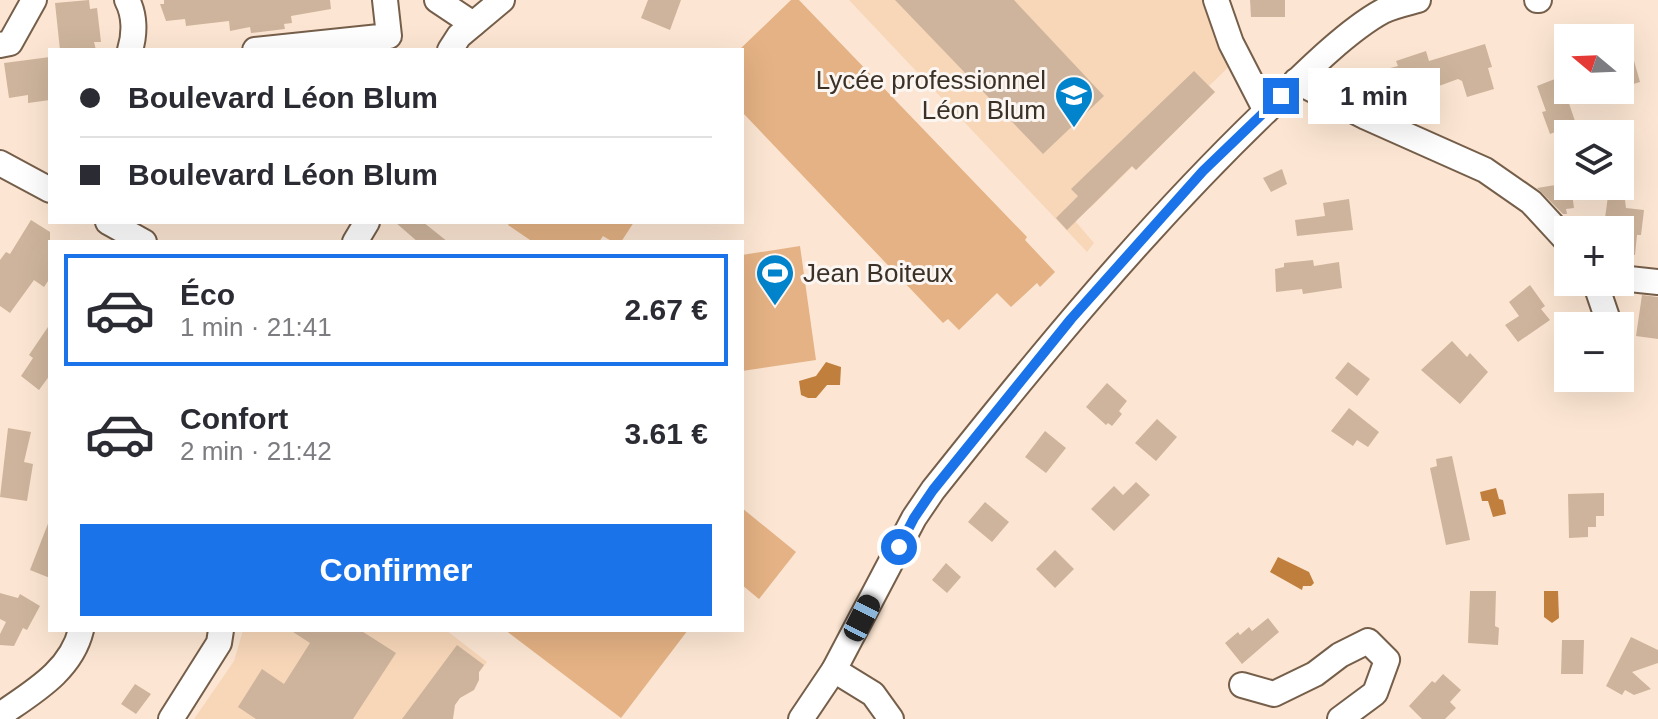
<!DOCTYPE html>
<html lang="fr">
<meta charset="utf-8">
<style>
:root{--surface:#fff;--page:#f7f7f7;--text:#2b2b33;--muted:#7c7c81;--line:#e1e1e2;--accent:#1a73e8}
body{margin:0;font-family:Arial,sans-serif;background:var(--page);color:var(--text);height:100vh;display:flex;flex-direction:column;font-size:30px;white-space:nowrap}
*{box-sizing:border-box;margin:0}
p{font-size:26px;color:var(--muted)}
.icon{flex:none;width:44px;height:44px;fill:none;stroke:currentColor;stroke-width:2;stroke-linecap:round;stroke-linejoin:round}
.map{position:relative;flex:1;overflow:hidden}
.drawer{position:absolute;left:48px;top:240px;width:696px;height:392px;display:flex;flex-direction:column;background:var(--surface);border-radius:0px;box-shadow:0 8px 32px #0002}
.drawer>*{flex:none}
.banner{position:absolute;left:48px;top:48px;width:696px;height:176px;border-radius:0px;box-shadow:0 8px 32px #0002;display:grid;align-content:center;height:176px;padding:0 32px;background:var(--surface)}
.needle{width:52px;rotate:289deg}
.controls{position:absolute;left:1554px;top:24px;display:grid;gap:16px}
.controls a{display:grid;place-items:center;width:80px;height:80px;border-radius:0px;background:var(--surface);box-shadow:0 8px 32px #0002;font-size:40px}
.end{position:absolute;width:36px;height:36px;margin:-18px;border:10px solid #1a73e8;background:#fff;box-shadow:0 0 0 4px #fff}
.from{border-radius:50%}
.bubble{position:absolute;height:56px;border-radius:0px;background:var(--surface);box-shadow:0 8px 32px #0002;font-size:26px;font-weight:600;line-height:56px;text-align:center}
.car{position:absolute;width:24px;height:48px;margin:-24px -12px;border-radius:10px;box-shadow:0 0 6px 2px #0007;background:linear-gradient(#222 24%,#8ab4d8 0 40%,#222 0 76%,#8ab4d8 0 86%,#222 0)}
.banner b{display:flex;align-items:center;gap:28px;height:76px;font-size:30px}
.banner b+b{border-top:2px solid var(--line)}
.banner i{width:20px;height:20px;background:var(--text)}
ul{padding:14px 0 0;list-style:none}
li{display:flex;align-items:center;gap:24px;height:112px;margin:0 16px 12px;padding:0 16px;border:4px solid transparent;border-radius:0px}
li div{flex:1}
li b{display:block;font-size:30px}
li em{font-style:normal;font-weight:600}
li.current{border-color:var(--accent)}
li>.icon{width:72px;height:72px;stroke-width:1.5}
.cta{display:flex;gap:16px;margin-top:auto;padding:16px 32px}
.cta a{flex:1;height:92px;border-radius:0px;background:var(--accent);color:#fff;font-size:32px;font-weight:600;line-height:92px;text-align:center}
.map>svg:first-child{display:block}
</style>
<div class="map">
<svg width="1658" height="719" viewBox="0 0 1658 719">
<rect width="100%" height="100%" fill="#fce6d3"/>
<g fill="#f8d7b9">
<path d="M 849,0 L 1211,0 L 1235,61 L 1209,86 L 1215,92 L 1136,170 L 1132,167 L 1090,208 L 1078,196 L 1065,209 L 1094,243 L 1087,252 Z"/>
<path d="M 243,630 L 446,630 L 487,662 L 444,719 L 194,719 L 234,661 Z"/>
</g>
<g fill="#e4b284">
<path d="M 791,0 L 799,0 L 1027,237 L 1025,240 L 1055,272 L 1040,287 L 1037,283 L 1011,307 L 997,293 L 959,330 L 948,319 L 943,323 L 742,112 L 742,50 L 739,50 Z"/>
<path d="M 510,222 L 634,222 L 621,242 L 613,242 L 603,236 L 599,242 L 533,242 L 508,225 Z"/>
<path d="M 800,246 L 816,360 L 742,371 L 742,255 Z"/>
<path d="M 742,508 L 796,552 L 759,599 L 742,585 Z"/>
<path d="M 505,630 L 688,630 L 621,718 Z"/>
</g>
<g fill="#c17f3d">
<path d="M 826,362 L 841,367 L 840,385 L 827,385 L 816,398 L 808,398 L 801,395 L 799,381 L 816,376 Z"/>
<path d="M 1496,488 L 1499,499 L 1503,500 L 1506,514 L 1493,517 L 1488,501 L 1482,501 L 1480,492 Z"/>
<path d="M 1278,557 L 1309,572 L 1314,583 L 1311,586 L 1303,586 L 1302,590 L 1270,572 Z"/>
<path d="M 1544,591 L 1558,591 L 1559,618 L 1552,623 L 1544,617 Z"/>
</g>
<g fill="#ceb49c">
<path d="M 89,0 L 90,9 L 97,8 L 101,42 L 94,42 L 96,50 L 60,50 L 55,3 Z"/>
<path d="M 164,0 L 330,0 L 331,9 L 291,16 L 292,23 L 284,24 L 285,29 L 251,33 L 250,27 L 230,31 L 229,21 L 186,26 L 185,19 L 166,21 L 160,4 L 164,4 Z"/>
<path d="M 648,0 L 681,0 L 670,30 L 641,18 Z"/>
<path d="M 895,0 L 1014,0 L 1104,96 L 1043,154 Z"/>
<path d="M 1250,0 L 1285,0 L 1285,17 L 1251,17 Z"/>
<path d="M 1620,29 L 1625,29 L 1640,82 L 1620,88 Z"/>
<path d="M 1485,44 L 1492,67 L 1488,68 L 1494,89 L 1467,97 L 1462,81 L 1458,79 L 1409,97 L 1405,87 L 1383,95 L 1375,72 L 1398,66 L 1396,61 L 1426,51 L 1429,61 Z"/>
<path d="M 50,57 L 50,100 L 28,103 L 28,95 L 9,98 L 4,63 Z"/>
<path d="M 1194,71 L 1215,92 L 1136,170 L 1132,166 L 1067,230 L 1056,218 L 1078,196 L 1071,189 Z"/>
<path d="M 1560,77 L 1576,124 L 1550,134 L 1542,112 L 1546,111 L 1537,86 Z"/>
<path d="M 1282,169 L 1287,184 L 1271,192 L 1263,178 Z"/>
<path d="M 1568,183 L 1568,186 L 1571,186 L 1574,208 L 1566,209 L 1567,214 L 1563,214 L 1537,188 Z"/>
<path d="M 1623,184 L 1626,208 L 1644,210 L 1641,235 L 1637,235 L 1635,255 L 1620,254 L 1620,230 L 1609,230 L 1610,218 L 1605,218 L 1609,189 Z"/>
<path d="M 1349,199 L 1353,230 L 1297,236 L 1295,220 L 1325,216 L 1323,203 Z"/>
<path d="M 31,220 L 50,232 L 50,278 L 44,287 L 34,280 L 10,313 L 0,306 L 0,260 L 6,252 L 10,254 Z"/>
<path d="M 395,222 L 423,222 L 448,242 L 418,242 Z"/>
<path d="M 1313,260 L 1314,266 L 1339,262 L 1342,288 L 1303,294 L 1302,289 L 1276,292 L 1275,269 L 1284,267 L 1284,263 Z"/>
<path d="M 1530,285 L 1545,306 L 1541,309 L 1550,320 L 1518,342 L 1505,325 L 1519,316 L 1509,302 Z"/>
<path d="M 1642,295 L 1658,297 L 1658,339 L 1636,336 Z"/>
<path d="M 50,324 L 50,375 L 39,390 L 21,376 L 33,358 L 29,355 Z"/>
<path d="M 1452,341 L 1467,357 L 1470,353 L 1488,372 L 1460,404 L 1421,370 Z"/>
<path d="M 1348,362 L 1370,379 L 1357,396 L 1335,378 Z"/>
<path d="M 1107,383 L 1127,401 L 1119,411 L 1122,414 L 1112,426 L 1108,423 L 1106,425 L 1086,407 Z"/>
<path d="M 1349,408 L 1379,432 L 1368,447 L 1357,440 L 1353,446 L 1331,431 Z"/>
<path d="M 1157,419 L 1177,437 L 1156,461 L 1135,443 Z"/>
<path d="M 8,428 L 31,432 L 24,462 L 33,464 L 27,501 L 0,497 Z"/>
<path d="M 1045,431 L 1066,448 L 1046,473 L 1025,457 Z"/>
<path d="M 1452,456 L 1470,540 L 1446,545 L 1430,468 L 1437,466 L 1436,459 Z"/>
<path d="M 1136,482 L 1150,495 L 1114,531 L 1091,509 L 1114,486 L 1123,495 Z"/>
<path d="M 1604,493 L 1604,516 L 1596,516 L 1596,527 L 1588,527 L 1588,537 L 1569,538 L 1568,494 Z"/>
<path d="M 985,502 L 1009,522 L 992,542 L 968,522 Z"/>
<path d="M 49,521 L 50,521 L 50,578 L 30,570 Z"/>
<path d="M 1055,550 L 1074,569 L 1055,588 L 1036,569 Z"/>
<path d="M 946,563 L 961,577 L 947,593 L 932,580 Z"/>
<path d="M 1470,591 L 1496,591 L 1495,626 L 1499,628 L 1498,645 L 1468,643 Z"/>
<path d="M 0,593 L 18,598 L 20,594 L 40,606 L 27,630 L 23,628 L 14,646 L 0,645 L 0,634 L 6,622 L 0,619 Z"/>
<path d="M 1268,618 L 1279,632 L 1242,664 L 1225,643 L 1238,632 L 1240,635 L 1249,627 L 1252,631 Z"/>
<path d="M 290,630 L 360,630 L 396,653 L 353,719 L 256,719 L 238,707 L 262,669 L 284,684 L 310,643 Z"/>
<path d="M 1631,637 L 1658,650 L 1658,663 L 1632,672 L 1651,689 L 1634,695 L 1625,690 L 1622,695 L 1606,686 Z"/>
<path d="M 1562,640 L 1584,640 L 1583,674 L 1561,674 Z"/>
<path d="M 457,645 L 484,665 L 479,672 L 479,680 L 474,690 L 460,698 L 455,705 L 453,719 L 402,719 Z"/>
<path d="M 1443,674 L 1461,690 L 1450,702 L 1456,708 L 1445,719 L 1422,719 L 1409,706 L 1432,681 L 1435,683 Z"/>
<path d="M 135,684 L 151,694 L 136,714 L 121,704 Z"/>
</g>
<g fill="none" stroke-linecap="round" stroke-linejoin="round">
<g stroke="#765f4a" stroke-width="28">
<g id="street">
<path d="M 127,0 C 135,15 135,34 130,50"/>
<path d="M 437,0 L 473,24"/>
<path d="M 1216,0 L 1231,43 L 1266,111"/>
<path d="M 1537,0 L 1539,0"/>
<path d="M 0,45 L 10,43 L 34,0"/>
<path d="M 255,50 L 389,36 L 385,0"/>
<path d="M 450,50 L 459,36 L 502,0"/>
<path d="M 1296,81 L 1366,117 L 1485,170 L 1531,202 L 1568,242"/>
<path d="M 0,163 L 50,190"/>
<path d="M 108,222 L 144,242"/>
<path d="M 355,242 L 367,222"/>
<path d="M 1620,278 L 1658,282"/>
<path d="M 1595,282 L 1610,326"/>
<path d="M 834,670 L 873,694 L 891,719"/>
<path d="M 1242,685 L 1274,694 L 1315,674 L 1340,655 L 1368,641 L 1387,660 L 1375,693 L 1340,719"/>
<path d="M 0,715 C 33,692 71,671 81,630"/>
<path d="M 171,719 L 219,643 L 221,630"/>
<path d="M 801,719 L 834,670 L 914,518 L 933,490 C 1037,359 1143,230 1263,114 C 1295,83 1344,32 1383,11 C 1393,6 1407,3 1418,0"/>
</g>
</g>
<use href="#street" stroke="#fff" stroke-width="24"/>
</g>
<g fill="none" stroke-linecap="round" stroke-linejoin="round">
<path stroke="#1a73e8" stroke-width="10" d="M 899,547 L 914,518 L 933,490 L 1071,319 L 1203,171 L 1281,96"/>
</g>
<defs>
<g id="school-pin" transform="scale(2)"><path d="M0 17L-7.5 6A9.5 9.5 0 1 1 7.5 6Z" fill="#0184cc" stroke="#fcf6f2"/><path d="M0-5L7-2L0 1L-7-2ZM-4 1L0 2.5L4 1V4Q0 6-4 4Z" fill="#fff"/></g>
<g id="stadium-pin" transform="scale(2)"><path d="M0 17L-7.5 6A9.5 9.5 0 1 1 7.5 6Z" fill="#0184cc" stroke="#fcf6f2"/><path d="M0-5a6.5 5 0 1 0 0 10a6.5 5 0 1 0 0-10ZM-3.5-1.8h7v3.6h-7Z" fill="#fff"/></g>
</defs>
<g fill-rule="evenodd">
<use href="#school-pin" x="1074" y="95"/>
<use href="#stadium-pin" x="775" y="273"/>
</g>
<g text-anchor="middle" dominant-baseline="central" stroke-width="6" stroke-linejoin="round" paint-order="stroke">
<g font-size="26" fill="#3b3127" stroke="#fcf6f2" text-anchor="end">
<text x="1046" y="80">Lycée professionnel<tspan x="1046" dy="30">Léon Blum</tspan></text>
<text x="803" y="273" text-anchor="start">Jean Boiteux</text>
</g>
</g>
</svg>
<div class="controls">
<a><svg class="needle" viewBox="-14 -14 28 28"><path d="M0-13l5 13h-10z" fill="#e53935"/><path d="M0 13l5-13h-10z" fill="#7c7c81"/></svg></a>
<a><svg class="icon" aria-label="layers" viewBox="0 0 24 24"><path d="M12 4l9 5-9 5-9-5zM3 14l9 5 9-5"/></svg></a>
<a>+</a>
<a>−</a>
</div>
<i class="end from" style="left:899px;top:547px"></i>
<i class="end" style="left:1281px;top:96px"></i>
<div class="bubble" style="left:1308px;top:68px;width:132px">1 min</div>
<i class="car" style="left:862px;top:618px;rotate:27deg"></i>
<div class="banner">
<b><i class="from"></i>Boulevard Léon Blum</b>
<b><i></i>Boulevard Léon Blum</b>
</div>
<section class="drawer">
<ul>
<li class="current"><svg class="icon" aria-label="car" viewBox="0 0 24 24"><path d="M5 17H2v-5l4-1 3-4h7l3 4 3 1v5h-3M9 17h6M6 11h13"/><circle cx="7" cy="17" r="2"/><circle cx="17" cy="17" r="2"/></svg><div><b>Éco</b><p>1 min · 21:41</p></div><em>2.67 €</em></li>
<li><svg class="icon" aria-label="car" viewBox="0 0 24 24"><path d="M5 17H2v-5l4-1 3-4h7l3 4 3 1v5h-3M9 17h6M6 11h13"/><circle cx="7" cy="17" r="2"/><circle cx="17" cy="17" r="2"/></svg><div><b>Confort</b><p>2 min · 21:42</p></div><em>3.61 €</em></li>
</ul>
<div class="cta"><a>Confirmer</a></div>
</section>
</div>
